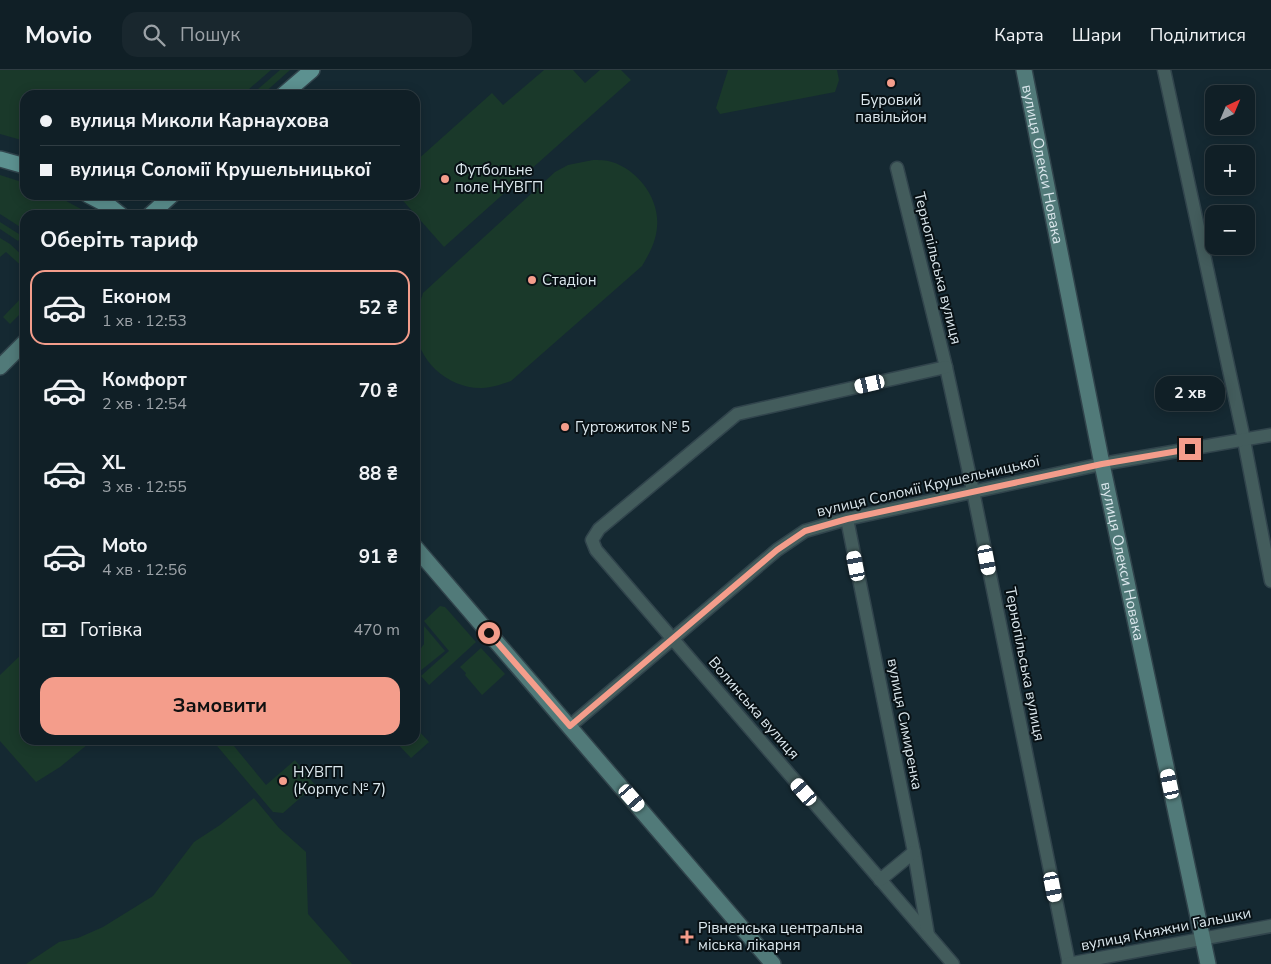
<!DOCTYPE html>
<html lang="uk">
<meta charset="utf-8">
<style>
:root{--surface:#101f26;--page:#19272e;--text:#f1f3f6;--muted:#9ca2a7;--line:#303d43;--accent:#f49d8b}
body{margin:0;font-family:"Nunito Sans",sans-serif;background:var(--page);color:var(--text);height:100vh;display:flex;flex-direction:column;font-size:19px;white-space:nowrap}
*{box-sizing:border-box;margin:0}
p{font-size:16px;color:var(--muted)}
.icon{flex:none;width:28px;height:28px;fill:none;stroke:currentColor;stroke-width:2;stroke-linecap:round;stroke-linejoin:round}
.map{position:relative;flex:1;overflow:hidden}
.drawer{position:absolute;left:20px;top:140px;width:400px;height:535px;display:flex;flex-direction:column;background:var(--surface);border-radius:15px;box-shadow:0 2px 12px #0003,0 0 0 1px var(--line)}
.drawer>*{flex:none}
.hud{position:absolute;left:20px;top:20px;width:400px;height:110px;border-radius:15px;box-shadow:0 2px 12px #0003,0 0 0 1px var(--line);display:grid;align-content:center;height:110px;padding:0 20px;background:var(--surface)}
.needle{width:32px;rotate:44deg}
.controls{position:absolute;left:1205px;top:15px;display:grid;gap:10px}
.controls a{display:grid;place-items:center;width:50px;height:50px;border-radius:10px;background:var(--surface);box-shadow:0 2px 12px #0003,0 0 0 1px var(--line);font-size:25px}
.end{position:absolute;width:22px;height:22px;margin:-11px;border:6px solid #f49d8b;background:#111;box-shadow:0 0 0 2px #111}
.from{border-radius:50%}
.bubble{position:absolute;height:35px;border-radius:15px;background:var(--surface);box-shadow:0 2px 12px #0003,0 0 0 1px var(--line);font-size:16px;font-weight:700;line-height:35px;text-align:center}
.car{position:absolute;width:15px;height:30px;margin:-15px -8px;border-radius:6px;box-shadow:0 0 4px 1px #0007;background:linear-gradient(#fff 24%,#345 0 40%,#fff 0 76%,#345 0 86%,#fff 0)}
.hud b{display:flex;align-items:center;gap:18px;height:48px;font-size:19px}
.hud b+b{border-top:1px solid var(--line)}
.hud i{width:12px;height:12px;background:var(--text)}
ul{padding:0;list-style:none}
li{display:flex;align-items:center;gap:15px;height:75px;margin:0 10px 8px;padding:0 10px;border:2px solid transparent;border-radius:15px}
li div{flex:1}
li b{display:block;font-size:19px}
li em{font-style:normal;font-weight:700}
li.active{border-color:var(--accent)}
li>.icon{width:45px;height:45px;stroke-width:1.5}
h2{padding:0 20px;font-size:22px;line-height:60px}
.pay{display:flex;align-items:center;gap:12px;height:55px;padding:0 20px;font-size:19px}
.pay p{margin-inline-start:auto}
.primary-button{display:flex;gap:10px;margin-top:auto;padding:10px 20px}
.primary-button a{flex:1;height:58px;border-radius:15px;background:var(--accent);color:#111;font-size:20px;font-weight:700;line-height:58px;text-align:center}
header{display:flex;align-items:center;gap:30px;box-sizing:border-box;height:70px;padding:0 25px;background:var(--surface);border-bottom:1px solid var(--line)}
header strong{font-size:24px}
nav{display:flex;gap:28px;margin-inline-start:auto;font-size:18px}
.search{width:350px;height:45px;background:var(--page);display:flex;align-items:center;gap:12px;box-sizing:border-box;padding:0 18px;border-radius:15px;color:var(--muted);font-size:19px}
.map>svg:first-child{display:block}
</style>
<header>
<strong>Movio</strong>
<div class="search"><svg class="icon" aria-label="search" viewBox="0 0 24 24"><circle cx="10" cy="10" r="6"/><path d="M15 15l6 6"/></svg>Пошук</div>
<nav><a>Карта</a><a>Шари</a><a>Поділитися</a></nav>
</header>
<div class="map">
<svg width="1271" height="894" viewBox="0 0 1271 894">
<rect width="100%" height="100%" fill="#152932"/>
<g fill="#1a392a">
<path d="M 0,0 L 271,0 L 242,25 L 25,25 L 25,71 L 0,64 Z"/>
<path d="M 280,0 L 290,0 L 262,25 L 251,25 Z"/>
<path d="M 544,0 L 573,0 L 585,13 L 600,0 L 621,0 L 631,10 L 444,177 L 398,125 L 415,125 L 415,92 L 492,23 L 503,35 Z"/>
<path d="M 728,0 L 837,0 L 839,10 L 835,22 L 720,44 L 716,38 Z"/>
<path d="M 593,90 C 599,90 606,90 612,92 C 638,100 660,129 657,157 C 656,172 649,184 642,196 L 511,311 C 502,314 492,318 482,318 C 444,319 409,283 417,245 C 418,237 421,230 423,223 L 555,102 L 568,95 Z"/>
<path d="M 0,105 L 25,113 L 25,125 L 55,125 L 81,139 L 76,145 L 25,145 L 25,160 L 0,144 Z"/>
<path d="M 0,152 L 22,166 L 18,171 L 0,159 Z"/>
<path d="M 0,168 L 10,174 L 25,188 L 25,199 L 6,182 L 0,187 Z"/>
<path d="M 25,224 L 25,239 L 10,254 L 3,247 Z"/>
<path d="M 440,536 L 445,537 L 476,572 L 429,615 L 421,606 L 449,581 L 424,551 Z"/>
<path d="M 424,556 L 445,581 L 420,601 L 416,601 L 415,587 L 424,574 Z"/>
<path d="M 481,578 L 505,604 L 482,625 L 465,605 L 466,603 L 460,597 Z"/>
<path d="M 25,581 L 25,670 L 93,670 L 60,697 L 36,712 L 0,671 L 0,605 Z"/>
<path d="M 415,657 L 429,672 L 411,688 L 394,670 L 415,670 Z"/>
<path d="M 212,670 L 229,670 L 266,715 L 295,690 L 315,715 L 283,743 L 273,742 Z"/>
<path d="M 254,728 L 279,758 L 306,782 L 308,844 L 352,894 L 26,894 L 59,872 L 78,868 L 103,857 L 153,826 L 194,772 L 220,755 Z"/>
</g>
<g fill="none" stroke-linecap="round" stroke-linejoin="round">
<g stroke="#31444c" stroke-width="15">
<g id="street">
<path d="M 1164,0 L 1242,360 L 1271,511"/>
<path d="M 897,98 L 946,297 L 973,421 L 1069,894"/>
<path d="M 946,297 L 737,344 L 599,459 L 592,470 L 596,480 L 953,894"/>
<path d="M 847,449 L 914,782 L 928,865"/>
<path d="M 570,656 L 777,480 L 805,461 L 847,449 L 1102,394 L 1271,365"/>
<path d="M 880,810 L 914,782"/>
<path d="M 1068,894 L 1271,856"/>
</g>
</g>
<g stroke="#31444c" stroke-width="18">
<g id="secondary">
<path id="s1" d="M 1024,0 L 1102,394 L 1208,894"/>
<path d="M 0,297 L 25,272"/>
<path d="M 415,477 L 773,894"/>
</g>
</g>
<g stroke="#31444c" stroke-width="18">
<g id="primary">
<path d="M 283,25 L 312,0"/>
<path d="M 0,89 L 25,96"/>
<path d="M 88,125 L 111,137 L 121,145"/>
<path d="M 150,145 L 172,125"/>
</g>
</g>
<use href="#street" stroke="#435c5c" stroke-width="12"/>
<use href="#secondary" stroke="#517a79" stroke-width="15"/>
<use href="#primary" stroke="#5c9190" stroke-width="15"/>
</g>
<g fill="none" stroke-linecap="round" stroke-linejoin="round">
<path stroke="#f49d8b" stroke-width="6" d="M 489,563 L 570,656 L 777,480 L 805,461 L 847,449 L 1102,394 L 1190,379"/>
</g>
<g fill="#f49d8b" stroke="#081115" stroke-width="2">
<circle cx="891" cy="13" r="5"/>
<circle cx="445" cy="109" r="5"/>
<circle cx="532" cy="210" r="5"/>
<circle cx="565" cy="357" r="5"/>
<circle cx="283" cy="711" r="5"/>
<path d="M684.5 859.5h5v5h5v5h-5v5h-5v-5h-5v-5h5z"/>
</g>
<g text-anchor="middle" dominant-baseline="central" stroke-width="4" stroke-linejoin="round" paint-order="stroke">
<g font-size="15" fill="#dbe7ed" stroke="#081115" text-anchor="start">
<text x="891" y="30" text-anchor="middle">Буровий<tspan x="891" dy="17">павільйон</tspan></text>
<text x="455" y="100">Футбольне<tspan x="455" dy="17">поле НУВГП</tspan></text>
<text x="542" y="210">Стадіон</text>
<text x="575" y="357">Гуртожиток № 5</text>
<text x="293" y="702">НУВГП<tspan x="293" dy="17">(Корпус № 7)</tspan></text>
<text x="698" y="858">Рівненська центральна<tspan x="698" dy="17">міська лікарня</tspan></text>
</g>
<g font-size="15" fill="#dbe7ed" stroke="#081115">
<text stroke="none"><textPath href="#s1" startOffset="96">вулиця Олекси Новака</textPath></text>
<text transform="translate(938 198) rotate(76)">Тернопільська вулиця</text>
<text transform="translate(928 416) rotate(-13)">вулиця Соломії Крушельницької</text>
<text stroke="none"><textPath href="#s1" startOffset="501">вулиця Олекси Новака</textPath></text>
<text transform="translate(1025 594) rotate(79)">Тернопільська вулиця</text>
<text transform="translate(754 638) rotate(49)">Волинська вулиця</text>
<text transform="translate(905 654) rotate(79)">вулиця Симиренка</text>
<text transform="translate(1166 859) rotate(-11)">вулиця Княжни Гальшки</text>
</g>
</g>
</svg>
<div class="controls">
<a><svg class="needle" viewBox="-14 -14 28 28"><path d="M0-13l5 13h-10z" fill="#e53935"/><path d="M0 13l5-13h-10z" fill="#9ca2a7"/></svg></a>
<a>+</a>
<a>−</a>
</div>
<i class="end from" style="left:489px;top:563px"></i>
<i class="end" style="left:1190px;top:379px"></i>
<div class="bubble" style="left:1155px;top:306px;width:70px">2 хв</div>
<i class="car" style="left:870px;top:314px;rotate:257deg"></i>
<i class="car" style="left:987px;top:490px;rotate:169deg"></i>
<i class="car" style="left:856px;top:496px;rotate:349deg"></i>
<i class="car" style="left:1170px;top:714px;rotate:348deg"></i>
<i class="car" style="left:804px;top:722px;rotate:319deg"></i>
<i class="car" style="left:632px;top:728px;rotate:139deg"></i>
<i class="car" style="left:1053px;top:817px;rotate:169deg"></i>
<div class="hud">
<b><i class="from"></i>вулиця Миколи Карнаухова</b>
<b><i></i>вулиця Соломії Крушельницької</b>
</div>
<section class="drawer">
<h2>Оберіть тариф</h2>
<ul>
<li class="active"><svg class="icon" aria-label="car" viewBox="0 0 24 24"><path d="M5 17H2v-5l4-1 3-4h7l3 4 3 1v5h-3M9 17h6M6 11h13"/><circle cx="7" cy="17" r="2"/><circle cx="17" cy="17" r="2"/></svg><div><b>Економ</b><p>1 хв · 12:53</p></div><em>52 ₴</em></li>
<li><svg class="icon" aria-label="car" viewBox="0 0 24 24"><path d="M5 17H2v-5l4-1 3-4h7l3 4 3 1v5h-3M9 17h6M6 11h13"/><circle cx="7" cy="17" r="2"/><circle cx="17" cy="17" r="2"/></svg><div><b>Комфорт</b><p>2 хв · 12:54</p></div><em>70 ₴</em></li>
<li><svg class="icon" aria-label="car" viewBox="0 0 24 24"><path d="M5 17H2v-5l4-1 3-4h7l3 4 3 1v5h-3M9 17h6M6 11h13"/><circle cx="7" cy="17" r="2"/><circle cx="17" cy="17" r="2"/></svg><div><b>XL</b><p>3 хв · 12:55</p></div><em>88 ₴</em></li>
<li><svg class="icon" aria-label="car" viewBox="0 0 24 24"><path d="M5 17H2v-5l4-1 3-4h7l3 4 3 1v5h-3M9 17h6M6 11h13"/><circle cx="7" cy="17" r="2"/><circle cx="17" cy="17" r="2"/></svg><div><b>Moto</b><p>4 хв · 12:56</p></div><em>91 ₴</em></li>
</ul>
<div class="pay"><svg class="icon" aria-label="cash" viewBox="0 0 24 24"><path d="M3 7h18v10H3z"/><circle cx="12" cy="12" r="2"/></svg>Готівка<p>470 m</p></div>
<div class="primary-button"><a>Замовити</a></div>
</section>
</div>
